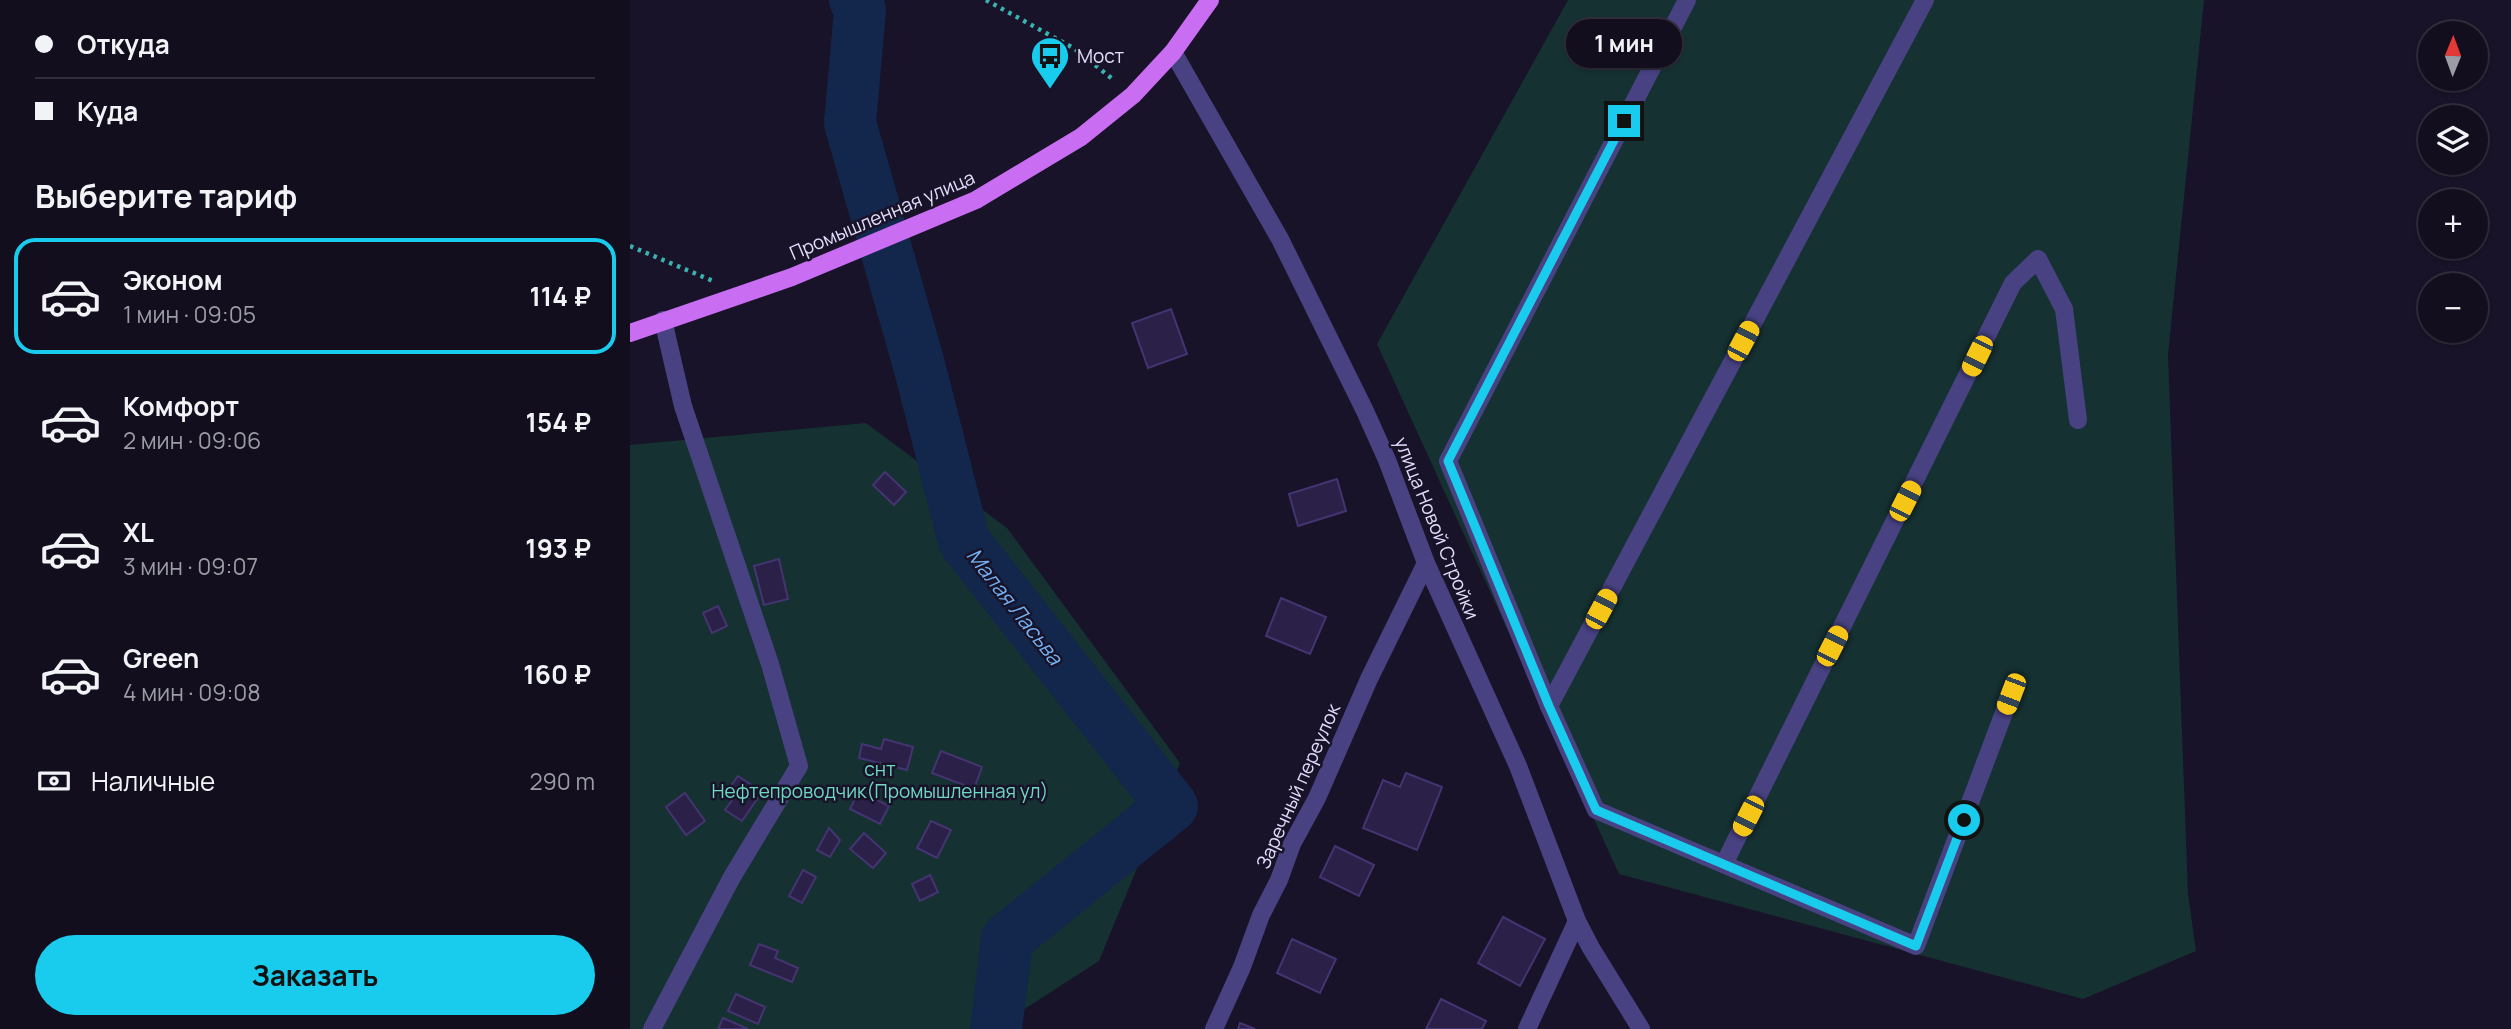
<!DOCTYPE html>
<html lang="ru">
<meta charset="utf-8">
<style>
:root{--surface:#120e1e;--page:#1f1c2b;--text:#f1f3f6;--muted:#9c9ca4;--line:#312e3c;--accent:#19cbec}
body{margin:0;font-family:Manrope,sans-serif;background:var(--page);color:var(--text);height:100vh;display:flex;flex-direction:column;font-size:26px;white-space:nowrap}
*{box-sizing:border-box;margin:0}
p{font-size:23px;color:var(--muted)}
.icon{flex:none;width:38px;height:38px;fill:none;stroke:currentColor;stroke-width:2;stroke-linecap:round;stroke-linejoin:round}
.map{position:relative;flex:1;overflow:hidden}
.side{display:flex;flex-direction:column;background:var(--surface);width:630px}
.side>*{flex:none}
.banner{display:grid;align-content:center;height:154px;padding:0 35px;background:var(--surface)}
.needle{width:46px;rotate:1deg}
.fabs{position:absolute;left:1788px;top:21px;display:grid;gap:14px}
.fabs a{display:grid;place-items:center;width:70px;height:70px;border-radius:50%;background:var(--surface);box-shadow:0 2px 5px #0004,0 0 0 2px var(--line);font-size:35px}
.end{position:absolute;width:32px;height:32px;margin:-16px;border:9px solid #19cbec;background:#111;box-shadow:0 0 0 4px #111}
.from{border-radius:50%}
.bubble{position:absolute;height:49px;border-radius:24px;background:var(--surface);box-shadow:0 2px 5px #0004,0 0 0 2px var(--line);font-size:23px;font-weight:700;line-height:49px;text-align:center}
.car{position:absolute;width:21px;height:42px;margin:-21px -10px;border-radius:9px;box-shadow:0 0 5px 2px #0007;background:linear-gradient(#f5c518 24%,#345 0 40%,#f5c518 0 76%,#345 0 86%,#f5c518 0)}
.banner b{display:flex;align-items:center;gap:24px;height:66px;font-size:26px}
.banner b+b{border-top:2px solid var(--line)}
.banner i{width:18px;height:18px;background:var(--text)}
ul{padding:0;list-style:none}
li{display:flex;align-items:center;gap:21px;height:116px;margin:0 14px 10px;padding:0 21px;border:4px solid transparent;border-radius:21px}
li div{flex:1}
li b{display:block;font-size:26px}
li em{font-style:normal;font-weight:700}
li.active{border-color:var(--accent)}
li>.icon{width:63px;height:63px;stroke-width:1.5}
h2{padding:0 35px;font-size:32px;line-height:84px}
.pay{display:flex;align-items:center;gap:18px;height:77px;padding:0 35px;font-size:26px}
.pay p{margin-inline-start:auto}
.cta{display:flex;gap:14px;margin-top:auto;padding:14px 35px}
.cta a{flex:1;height:80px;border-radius:42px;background:var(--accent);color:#111;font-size:28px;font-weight:700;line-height:80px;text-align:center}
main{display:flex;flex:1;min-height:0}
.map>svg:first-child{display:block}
</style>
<main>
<section class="side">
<div class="banner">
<b><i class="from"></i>Откуда</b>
<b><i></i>Куда</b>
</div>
<h2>Выберите тариф</h2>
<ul>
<li class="active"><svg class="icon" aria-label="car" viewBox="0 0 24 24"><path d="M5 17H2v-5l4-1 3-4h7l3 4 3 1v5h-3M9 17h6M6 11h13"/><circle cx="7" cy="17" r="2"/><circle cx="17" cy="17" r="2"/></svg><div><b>Эконом</b><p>1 мин · 09:05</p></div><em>114 ₽</em></li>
<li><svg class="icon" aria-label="car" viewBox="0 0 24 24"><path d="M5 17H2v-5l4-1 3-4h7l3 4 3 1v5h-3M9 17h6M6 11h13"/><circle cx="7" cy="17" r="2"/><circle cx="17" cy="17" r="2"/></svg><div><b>Комфорт</b><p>2 мин · 09:06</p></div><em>154 ₽</em></li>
<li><svg class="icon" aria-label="car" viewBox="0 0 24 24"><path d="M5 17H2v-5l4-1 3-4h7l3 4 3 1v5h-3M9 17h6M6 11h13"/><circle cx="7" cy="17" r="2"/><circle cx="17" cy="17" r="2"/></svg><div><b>XL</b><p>3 мин · 09:07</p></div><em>193 ₽</em></li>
<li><svg class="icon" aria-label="car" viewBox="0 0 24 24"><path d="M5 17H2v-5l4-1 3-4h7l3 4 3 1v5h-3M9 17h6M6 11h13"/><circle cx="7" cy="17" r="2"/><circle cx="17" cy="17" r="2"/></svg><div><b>Green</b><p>4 мин · 09:08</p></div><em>160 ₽</em></li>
</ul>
<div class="pay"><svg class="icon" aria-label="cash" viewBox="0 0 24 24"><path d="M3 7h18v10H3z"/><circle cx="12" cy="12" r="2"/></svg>Наличные<p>290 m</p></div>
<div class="cta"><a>Заказать</a></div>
</section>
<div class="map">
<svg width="1881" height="1029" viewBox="0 0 1881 1029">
<rect width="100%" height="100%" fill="#181328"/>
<g fill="#163132">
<path d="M 938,0 L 1574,0 L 1538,355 L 1558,894 L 1566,951 L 1453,999 L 989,874 L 747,344 Z"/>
<path d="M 236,423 L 377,528 L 550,763 L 469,961 L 368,1026 L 368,1029 L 0,1029 L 0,445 Z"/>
</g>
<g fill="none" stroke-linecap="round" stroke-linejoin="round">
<path stroke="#13264c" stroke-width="52" d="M 225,0 L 230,10 L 220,123 L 289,365 L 334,541 L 542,806 L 377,939 L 366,1029"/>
</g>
<g fill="#2b2048" stroke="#443472" stroke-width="2">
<path d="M 541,309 L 557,354 L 518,368 L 502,323 Z"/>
<path d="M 255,472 L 276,492 L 264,505 L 243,485 Z"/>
<path d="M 707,479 L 716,511 L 668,526 L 659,494 Z"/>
<path d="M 149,559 L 158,599 L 134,605 L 124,566 Z"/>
<path d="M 651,598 L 696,617 L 680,654 L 636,636 Z"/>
<path d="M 88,606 L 97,626 L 82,633 L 73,613 Z"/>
<path d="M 254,739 L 283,747 L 277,770 L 229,758 L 232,744 L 251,749 Z"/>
<path d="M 311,751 L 352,767 L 344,789 L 302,773 Z"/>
<path d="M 776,773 L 812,787 L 787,850 L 733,828 L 753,780 L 770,787 Z"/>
<path d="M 108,776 L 132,792 L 112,821 L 95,810 L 105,796 L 97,791 Z"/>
<path d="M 229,791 L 259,806 L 250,824 L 220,809 Z"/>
<path d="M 55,793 L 75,821 L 56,835 L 36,807 Z"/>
<path d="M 301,821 L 321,830 L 307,858 L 287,848 Z"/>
<path d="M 199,828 L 210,840 L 200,857 L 187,850 Z"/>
<path d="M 234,833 L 256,853 L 243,868 L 220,849 Z"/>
<path d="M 705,846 L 744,865 L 729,896 L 690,877 Z"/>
<path d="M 173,870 L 186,877 L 172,903 L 159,896 Z"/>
<path d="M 300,875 L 308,892 L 290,901 L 282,884 Z"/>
<path d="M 873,917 L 915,939 L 890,986 L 848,963 Z"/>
<path d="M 662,939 L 706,959 L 690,993 L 647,973 Z"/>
<path d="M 129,944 L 148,951 L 145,958 L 168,968 L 162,982 L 120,965 Z"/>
<path d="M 106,994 L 135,1007 L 128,1024 L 98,1011 Z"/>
<path d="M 811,999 L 856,1021 L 852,1029 L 796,1029 Z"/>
<path d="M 93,1018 L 118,1029 L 88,1029 Z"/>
<path d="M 610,1023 L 625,1029 L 608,1029 Z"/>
</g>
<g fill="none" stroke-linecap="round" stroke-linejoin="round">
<g stroke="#3bb2b2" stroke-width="4.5" stroke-dasharray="3.5 5" stroke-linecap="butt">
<path d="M 356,0 L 445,49 L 485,81"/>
<path d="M 0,246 L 83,281"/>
</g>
<g stroke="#484283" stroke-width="18">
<path d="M 1057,0 L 818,461 L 919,706 L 966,810 L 1286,946 L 1381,694"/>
<path d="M 543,52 L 650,239 L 735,411 L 757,460 L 796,563 L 888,766 L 947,921 L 961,948 L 1011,1029"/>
<path d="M 919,706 L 1295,0"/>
<path d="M 1094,864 L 1383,283 L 1408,259 L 1434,309 L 1448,420"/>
<path d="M 22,1029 L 102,877 L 169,766 L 140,664 L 53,406 L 33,320"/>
<path d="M 584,1029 L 612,967 L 631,915 L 649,880 L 662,844 L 687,798 L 739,679 L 796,563"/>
<path d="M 897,1029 L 947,921"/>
</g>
<path stroke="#c96df3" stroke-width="18" d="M 0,333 L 162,277 L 346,200 L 451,137 L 503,95 L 543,52 L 580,0"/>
</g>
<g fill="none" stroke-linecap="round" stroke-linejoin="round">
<path stroke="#19cbec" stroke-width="9" d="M 994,121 L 818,461 L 919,706 L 966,810 L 1286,946 L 1334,820"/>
</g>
<defs>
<g id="bus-pin" transform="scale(2.0125)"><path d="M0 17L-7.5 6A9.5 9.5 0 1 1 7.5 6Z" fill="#19cbec" stroke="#181328"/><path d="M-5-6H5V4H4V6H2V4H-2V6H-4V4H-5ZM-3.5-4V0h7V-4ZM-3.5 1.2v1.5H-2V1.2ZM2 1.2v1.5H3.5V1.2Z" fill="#111"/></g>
</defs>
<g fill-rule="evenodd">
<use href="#bus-pin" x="420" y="56"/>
</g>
<g text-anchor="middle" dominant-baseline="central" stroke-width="5" stroke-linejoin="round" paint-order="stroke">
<g font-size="19" fill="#e2ddfc" stroke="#181328" text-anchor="start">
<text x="447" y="56">Мост</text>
</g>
<g font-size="19" fill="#e2ddfc" stroke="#181328">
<text transform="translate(252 215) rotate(-23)">Промышленная улица</text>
<text transform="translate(807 528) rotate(68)">улица Новой Стройки</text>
<text transform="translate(668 786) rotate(-66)">Заречный переулок</text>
</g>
<g font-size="19" fill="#6dd8c3" stroke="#181328">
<text x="250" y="769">снт<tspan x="250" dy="22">Нефтепроводчик(Промышленная ул)</tspan></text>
</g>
<g font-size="21" font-style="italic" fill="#73b1f4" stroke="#181328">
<text transform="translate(385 606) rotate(52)">Малая Ласьва</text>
</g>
</g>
</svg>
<div class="fabs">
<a><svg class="needle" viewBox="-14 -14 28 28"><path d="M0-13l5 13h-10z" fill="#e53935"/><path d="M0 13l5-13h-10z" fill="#9c9ca4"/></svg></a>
<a><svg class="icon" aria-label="layers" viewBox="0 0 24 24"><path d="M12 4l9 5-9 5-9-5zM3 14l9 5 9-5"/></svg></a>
<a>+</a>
<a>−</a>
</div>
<i class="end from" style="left:1334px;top:820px"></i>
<i class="end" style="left:994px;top:121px"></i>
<div class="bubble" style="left:936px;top:19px;width:116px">1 мин</div>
<i class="car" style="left:1113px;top:341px;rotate:28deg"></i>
<i class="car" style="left:1347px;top:356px;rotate:206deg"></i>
<i class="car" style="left:1275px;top:501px;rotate:27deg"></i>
<i class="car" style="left:971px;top:609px;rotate:28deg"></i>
<i class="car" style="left:1202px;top:646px;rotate:27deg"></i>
<i class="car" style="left:1381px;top:694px;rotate:201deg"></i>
<i class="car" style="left:1118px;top:816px;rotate:207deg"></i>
</div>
</main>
